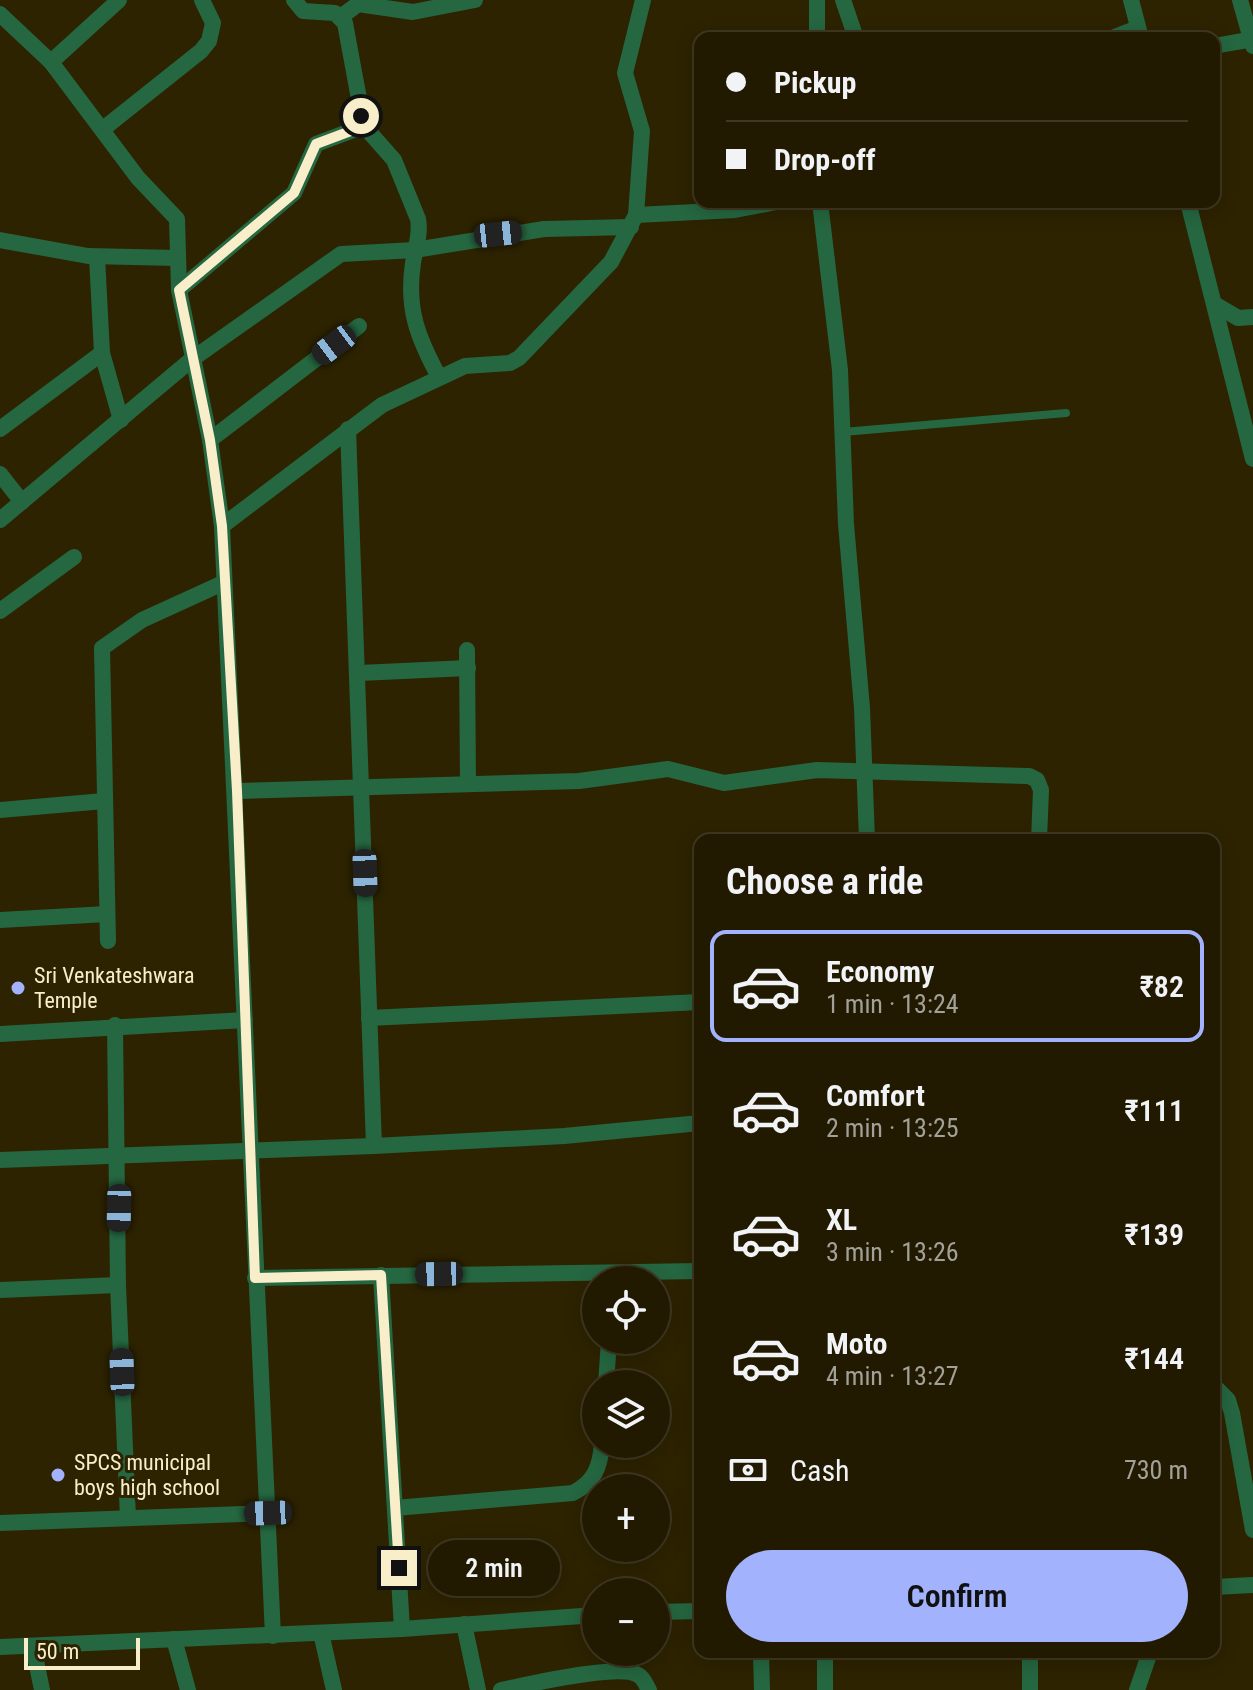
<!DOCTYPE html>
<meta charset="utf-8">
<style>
:root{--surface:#221a00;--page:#2e270f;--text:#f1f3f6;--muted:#a2a199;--line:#3f3822;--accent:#a2b2fd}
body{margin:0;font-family:"Roboto Condensed",sans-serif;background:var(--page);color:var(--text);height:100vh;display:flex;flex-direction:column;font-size:30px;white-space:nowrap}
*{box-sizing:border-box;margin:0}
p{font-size:26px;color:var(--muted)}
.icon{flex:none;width:44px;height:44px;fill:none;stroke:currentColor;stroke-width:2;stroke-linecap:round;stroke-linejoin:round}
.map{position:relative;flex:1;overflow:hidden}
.details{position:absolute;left:694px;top:834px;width:526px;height:824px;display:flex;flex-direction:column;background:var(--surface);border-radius:16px;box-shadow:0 4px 20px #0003,0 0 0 2px var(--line)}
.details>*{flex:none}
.hud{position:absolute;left:694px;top:32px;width:526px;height:176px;border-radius:16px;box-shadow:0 4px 20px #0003,0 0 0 2px var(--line);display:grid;align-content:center;height:176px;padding:0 32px;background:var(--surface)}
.fabs{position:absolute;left:582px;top:1266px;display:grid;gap:16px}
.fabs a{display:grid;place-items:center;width:88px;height:88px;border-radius:50%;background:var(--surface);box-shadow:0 4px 20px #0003,0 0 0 2px var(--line);font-size:40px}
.scale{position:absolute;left:24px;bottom:20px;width:116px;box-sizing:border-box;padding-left:8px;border:4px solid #f8eeca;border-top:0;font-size:22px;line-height:28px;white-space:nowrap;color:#f8eeca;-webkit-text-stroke:6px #2d2300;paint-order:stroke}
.end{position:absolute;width:36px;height:36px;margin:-18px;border:10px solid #f8eeca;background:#111;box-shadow:0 0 0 4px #111}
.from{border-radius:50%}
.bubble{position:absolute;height:56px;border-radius:28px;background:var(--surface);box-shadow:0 4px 20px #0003,0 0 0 2px var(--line);font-size:26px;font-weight:600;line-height:56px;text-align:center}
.car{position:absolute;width:24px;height:48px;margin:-24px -12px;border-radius:10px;box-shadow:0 0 6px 2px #0007;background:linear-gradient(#222 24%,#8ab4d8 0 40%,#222 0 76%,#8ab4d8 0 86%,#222 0)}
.hud b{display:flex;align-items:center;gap:28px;height:76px;font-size:30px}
.hud b+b{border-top:2px solid var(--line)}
.hud i{width:20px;height:20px;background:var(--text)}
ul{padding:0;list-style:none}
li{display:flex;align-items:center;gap:24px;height:112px;margin:0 16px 12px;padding:0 16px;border:4px solid transparent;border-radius:16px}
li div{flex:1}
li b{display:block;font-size:30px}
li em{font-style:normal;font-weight:600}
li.active{border-color:var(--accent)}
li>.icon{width:72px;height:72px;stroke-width:1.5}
h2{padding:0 32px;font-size:36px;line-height:96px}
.pay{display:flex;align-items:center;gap:20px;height:88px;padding:0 32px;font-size:30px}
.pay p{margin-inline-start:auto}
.primary-button{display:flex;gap:16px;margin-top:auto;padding:16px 32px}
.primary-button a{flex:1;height:92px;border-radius:48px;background:var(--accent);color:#111;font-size:32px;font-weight:600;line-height:92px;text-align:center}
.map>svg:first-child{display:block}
</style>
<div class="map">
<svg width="1253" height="1690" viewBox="0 0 1253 1690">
<rect width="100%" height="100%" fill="#2d2300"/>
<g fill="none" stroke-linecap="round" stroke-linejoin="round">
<path stroke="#256740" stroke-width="8" d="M 843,432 L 1066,413"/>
<g stroke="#256740" stroke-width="16">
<path d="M 294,0 L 303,11 L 335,13 L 345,23 L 364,126 L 394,160 L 418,219 C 421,235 415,248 413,263 C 406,309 418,338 439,377"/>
<path d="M 817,0 L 817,38"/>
<path d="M 843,0 L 856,38"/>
<path d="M 1131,0 L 1141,38"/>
<path d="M 1240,0 L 1253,46"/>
<path d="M 0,14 L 51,62 L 138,178 L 177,219 L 179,290 L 210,440 L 222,526 L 273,1636"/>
<path d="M 342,16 L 358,4 L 413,12 L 475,0"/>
<path d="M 1112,38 L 1138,28"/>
<path d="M 1214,46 L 1253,39"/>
<path d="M 51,62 L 119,0"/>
<path d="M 103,129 L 201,51 L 209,41 L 213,23 L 202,0"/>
<path d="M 820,202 L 840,370 L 846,524 L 862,708 L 867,840"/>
<path d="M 1188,202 L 1253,459"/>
<path d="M 636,215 L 735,210 L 776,202"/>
<path d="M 0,240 L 88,256 L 177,258"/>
<path d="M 97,257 L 102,353 L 121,420"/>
<path d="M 179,290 L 294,193 L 316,144 L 364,126"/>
<path d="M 1216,305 L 1238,318 L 1253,317"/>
<path d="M 0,429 L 102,353"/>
<path d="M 348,429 L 374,1146 L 564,1136 L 700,1123"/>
<path d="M 210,440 L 359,326"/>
<path d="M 0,474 L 22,502"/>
<path d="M 0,520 L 191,360 L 341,254 L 415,250 L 544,229 L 631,227"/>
<path d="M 222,526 L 382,405 L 465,366 L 510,363 L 519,358 L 611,262 L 636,215 L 642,131 L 625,73 L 643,0"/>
<path d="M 0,611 L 74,557"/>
<path d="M 467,650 L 468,784"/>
<path d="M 359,673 L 468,668"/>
<path d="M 237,791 L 579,781 L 668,769 L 724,783 L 817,770 L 1029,776 L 1037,780 L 1041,790 L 1039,840"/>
<path d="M 0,810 L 104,801"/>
<path d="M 0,920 L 107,914"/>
<path d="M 108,941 L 102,648 L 142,620 L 223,583"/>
<path d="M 369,1018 L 700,1002"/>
<path d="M 115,1025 L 118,1285 L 128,1518"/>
<path d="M 0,1034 L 245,1020"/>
<path d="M 0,1160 L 374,1146"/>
<path d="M 381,1275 L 402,1629"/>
<path d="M 255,1278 L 700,1271"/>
<path d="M 0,1290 L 118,1285"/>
<path d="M 606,1384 L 609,1340"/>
<path d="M 1214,1386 L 1228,1400 L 1232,1413 L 1253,1530"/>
<path d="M 395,1508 L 573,1493 C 594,1482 600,1468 602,1444"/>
<path d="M 0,1523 L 268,1513"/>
<path d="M 1214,1587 L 1253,1585"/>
<path d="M 656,1612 L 700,1611"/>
<path d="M 464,1624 L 478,1690"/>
<path d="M 321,1633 L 334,1690"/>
<path d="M 174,1639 L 188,1690"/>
<path d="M 33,1646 L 42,1690"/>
<path d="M 0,1647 L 402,1629 L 596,1615"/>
<path d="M 761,1652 L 762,1690"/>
<path d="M 501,1690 C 526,1685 619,1663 638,1675 C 644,1678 646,1685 649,1690"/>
<path d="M 825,1690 L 825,1652"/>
<path d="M 1030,1690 L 1030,1652"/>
<path d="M 1137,1690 L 1150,1652"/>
</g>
</g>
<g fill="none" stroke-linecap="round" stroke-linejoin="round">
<path stroke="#f8eeca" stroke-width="10" d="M 361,116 L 364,126 L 316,144 L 294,193 L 179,290 L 210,440 L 222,526 L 237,791 L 255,1278 L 381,1275 L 399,1568"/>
</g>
<g fill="#a2b2fd" stroke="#2d2300" stroke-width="3">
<circle cx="18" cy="988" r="8"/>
<circle cx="58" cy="1475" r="8"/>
</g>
<g text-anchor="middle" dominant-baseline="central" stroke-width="6" stroke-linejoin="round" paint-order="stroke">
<g font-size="22" fill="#f8eeca" stroke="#2d2300" text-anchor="start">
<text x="34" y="975">Sri Venkateshwara<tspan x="34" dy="25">Temple</tspan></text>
<text x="74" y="1462">SPCS municipal<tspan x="74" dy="25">boys high school</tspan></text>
</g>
</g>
</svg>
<div class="fabs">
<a><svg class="icon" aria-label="locate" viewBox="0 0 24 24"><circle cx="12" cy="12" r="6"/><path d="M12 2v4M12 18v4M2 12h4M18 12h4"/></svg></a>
<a><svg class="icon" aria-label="layers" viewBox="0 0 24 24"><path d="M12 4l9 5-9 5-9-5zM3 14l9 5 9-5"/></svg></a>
<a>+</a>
<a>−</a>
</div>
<div class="scale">50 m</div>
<i class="end from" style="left:361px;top:116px"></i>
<i class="end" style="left:399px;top:1568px"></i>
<div class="bubble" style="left:428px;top:1540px;width:132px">2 min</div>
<i class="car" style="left:498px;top:234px;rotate:84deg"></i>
<i class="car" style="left:334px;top:345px;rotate:233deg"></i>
<i class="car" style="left:365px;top:873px;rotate:178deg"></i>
<i class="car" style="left:119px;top:1208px;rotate:181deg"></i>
<i class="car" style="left:439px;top:1274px;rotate:269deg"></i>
<i class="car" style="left:122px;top:1372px;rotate:358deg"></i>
<i class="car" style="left:268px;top:1513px;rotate:268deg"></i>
<div class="hud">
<b><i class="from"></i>Pickup</b>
<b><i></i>Drop-off</b>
</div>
<section class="details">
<h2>Choose a ride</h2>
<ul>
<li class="active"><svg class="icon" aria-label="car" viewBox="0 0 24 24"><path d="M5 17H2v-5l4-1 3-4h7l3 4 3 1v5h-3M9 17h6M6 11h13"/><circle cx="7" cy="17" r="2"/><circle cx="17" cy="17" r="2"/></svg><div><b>Economy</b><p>1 min · 13:24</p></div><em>₹82</em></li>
<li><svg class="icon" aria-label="car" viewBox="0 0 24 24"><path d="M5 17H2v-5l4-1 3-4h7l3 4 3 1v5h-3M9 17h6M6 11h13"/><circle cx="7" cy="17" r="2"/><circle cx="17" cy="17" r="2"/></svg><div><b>Comfort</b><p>2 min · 13:25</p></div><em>₹111</em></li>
<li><svg class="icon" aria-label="car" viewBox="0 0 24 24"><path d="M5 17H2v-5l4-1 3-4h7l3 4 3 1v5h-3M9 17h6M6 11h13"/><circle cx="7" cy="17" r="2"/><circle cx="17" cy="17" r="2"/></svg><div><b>XL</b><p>3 min · 13:26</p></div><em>₹139</em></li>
<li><svg class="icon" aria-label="car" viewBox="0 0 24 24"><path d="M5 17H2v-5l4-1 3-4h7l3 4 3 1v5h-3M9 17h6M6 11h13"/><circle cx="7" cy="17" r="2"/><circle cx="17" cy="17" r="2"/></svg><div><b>Moto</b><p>4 min · 13:27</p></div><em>₹144</em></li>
</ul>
<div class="pay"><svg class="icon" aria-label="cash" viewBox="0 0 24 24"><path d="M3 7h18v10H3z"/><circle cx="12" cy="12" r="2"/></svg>Cash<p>730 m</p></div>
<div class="primary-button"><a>Confirm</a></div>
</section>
</div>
